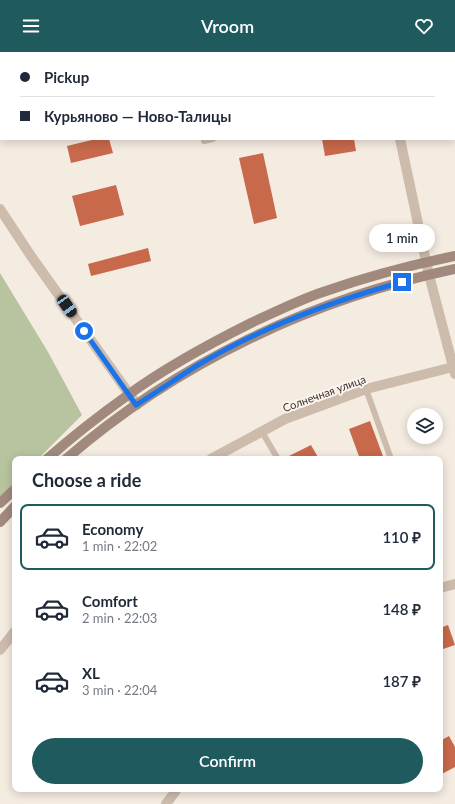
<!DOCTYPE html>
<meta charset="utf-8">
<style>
:root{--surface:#fff;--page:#f6f6f7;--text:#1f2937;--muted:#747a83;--line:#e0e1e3;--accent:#1f5a5e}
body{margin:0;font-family:Lato,sans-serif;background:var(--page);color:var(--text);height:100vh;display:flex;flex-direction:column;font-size:15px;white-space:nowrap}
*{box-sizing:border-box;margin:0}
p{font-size:13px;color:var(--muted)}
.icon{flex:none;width:22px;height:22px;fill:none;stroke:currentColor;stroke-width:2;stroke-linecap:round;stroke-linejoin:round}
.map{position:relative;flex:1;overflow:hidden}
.panel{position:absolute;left:12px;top:404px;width:431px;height:336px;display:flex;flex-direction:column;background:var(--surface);border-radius:8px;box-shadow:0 2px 10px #0003}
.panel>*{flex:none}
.guide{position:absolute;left:0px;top:0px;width:455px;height:88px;box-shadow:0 2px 10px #0003;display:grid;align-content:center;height:88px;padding:0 20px;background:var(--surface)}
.tools{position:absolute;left:407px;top:356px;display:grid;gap:8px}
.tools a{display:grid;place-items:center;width:36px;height:36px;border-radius:50%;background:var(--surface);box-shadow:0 2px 10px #0003;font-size:20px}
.end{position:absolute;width:18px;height:18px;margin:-9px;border:5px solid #1a73e8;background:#fff;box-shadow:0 0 0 2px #fff}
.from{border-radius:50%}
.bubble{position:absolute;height:28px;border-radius:14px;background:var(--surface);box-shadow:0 2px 10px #0003;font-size:13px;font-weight:600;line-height:28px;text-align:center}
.car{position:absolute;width:12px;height:24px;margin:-12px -6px;border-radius:5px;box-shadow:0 0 3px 1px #0007;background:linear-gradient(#222 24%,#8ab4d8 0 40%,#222 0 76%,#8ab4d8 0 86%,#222 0)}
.guide b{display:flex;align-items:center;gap:14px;height:38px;font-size:15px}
.guide b+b{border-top:1px solid var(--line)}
.guide i{width:10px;height:10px;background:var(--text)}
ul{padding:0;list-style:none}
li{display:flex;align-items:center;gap:12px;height:66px;margin:0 8px 6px;padding:0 12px;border:2px solid transparent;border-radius:8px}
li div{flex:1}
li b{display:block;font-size:15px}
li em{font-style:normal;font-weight:600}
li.selected{border-color:var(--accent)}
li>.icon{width:36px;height:36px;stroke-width:1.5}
h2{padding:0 20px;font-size:18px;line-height:48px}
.button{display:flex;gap:8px;margin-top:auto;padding:8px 20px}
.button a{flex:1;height:46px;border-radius:24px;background:var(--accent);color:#fff;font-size:16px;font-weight:600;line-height:46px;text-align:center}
header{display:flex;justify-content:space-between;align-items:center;height:52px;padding:0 20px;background:var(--accent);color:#fff;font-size:18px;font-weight:600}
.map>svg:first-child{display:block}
</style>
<header><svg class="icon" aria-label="menu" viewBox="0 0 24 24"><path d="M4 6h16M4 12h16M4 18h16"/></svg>Vroom<svg class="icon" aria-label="heart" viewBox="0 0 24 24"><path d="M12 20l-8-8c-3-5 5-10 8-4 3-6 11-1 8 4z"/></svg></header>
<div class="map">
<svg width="455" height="752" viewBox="0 0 455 752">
<rect width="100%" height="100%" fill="#f4ebe1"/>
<path fill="#b8c4a0" d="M 0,221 L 48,300 L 82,363 L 38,407 L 15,407 L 15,430 L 0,445 Z"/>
<g fill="#c8694b">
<path d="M 96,87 L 109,87 L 113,101 L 71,111 L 67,94 Z"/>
<path d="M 322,87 L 354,87 L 356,99 L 325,104 Z"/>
<path d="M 263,101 L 277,166 L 254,172 L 239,106 Z"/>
<path d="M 116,133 L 124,163 L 80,174 L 72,144 Z"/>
<path d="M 148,196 L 151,209 L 91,224 L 88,212 Z"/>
<path d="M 370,369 L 384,407 L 360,407 L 349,377 Z"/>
<path d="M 311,393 L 319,407 L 283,407 Z"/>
<path d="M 448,573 L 455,593 L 440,598 L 440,576 Z"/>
<path d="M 449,684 L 455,695 L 455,715 L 440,723 L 440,689 Z"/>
</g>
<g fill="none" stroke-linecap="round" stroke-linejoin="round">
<g stroke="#cdbbac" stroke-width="6">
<path d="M 204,89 L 213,87"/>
<path d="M 366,337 L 391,407"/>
<path d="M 262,380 L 278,407"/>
</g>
<g stroke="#cdbbac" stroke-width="10">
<path d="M 381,0 L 382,1"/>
<path d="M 102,1 L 106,0"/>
<path d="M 0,27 L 1,27"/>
<path d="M 400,87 L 429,223 L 455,322"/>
<path d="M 0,157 L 31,204 L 137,353"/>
<path d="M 211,407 L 285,367 L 366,337 L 453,315"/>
<path d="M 440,536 L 455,532"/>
<path d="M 0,598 L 15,579"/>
<path d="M 166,752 L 177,737"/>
</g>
<g stroke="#a18a7d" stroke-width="10">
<path d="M 47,407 C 73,384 100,363 128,343 C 166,315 209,292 251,271 C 275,260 299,248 323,240 C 366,225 411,213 455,204"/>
<path d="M 66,407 C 177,311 312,247 455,217"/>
<path d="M 0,451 L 15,437"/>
<path d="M 0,470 L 15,454"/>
</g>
</g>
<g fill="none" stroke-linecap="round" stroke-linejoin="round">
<path stroke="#1a73e8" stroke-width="5" d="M 84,279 L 136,353 C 157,340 177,326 198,313 C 260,276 333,249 402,230"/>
</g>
<g text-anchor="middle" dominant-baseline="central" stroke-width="4" stroke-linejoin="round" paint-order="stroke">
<g font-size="11" fill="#3b302b" stroke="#fbf5ee">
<text transform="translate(324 341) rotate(-20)">Солнечная улица</text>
</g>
</g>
</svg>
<div class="tools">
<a><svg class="icon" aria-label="layers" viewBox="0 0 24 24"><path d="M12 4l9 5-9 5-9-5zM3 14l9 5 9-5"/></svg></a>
</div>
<i class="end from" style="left:84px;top:279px"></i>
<i class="end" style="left:402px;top:230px"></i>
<div class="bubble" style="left:369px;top:172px;width:66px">1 min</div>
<i class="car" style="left:67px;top:254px;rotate:145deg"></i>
<div class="guide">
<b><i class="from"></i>Pickup</b>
<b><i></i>Курьяново — Ново-Талицы</b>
</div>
<section class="panel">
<h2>Choose a ride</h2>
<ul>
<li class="selected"><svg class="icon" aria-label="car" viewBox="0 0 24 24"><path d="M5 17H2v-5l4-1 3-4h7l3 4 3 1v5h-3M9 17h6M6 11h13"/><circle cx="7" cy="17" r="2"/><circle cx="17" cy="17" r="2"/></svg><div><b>Economy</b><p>1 min · 22:02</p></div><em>110 ₽</em></li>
<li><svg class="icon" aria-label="car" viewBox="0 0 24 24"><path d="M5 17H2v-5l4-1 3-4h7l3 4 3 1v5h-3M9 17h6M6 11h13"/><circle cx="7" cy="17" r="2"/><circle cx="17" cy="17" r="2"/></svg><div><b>Comfort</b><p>2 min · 22:03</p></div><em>148 ₽</em></li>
<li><svg class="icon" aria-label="car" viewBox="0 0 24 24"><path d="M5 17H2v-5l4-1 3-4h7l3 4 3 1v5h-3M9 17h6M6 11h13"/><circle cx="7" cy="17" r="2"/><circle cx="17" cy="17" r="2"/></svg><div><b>XL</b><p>3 min · 22:04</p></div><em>187 ₽</em></li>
</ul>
<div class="button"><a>Confirm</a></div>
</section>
</div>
